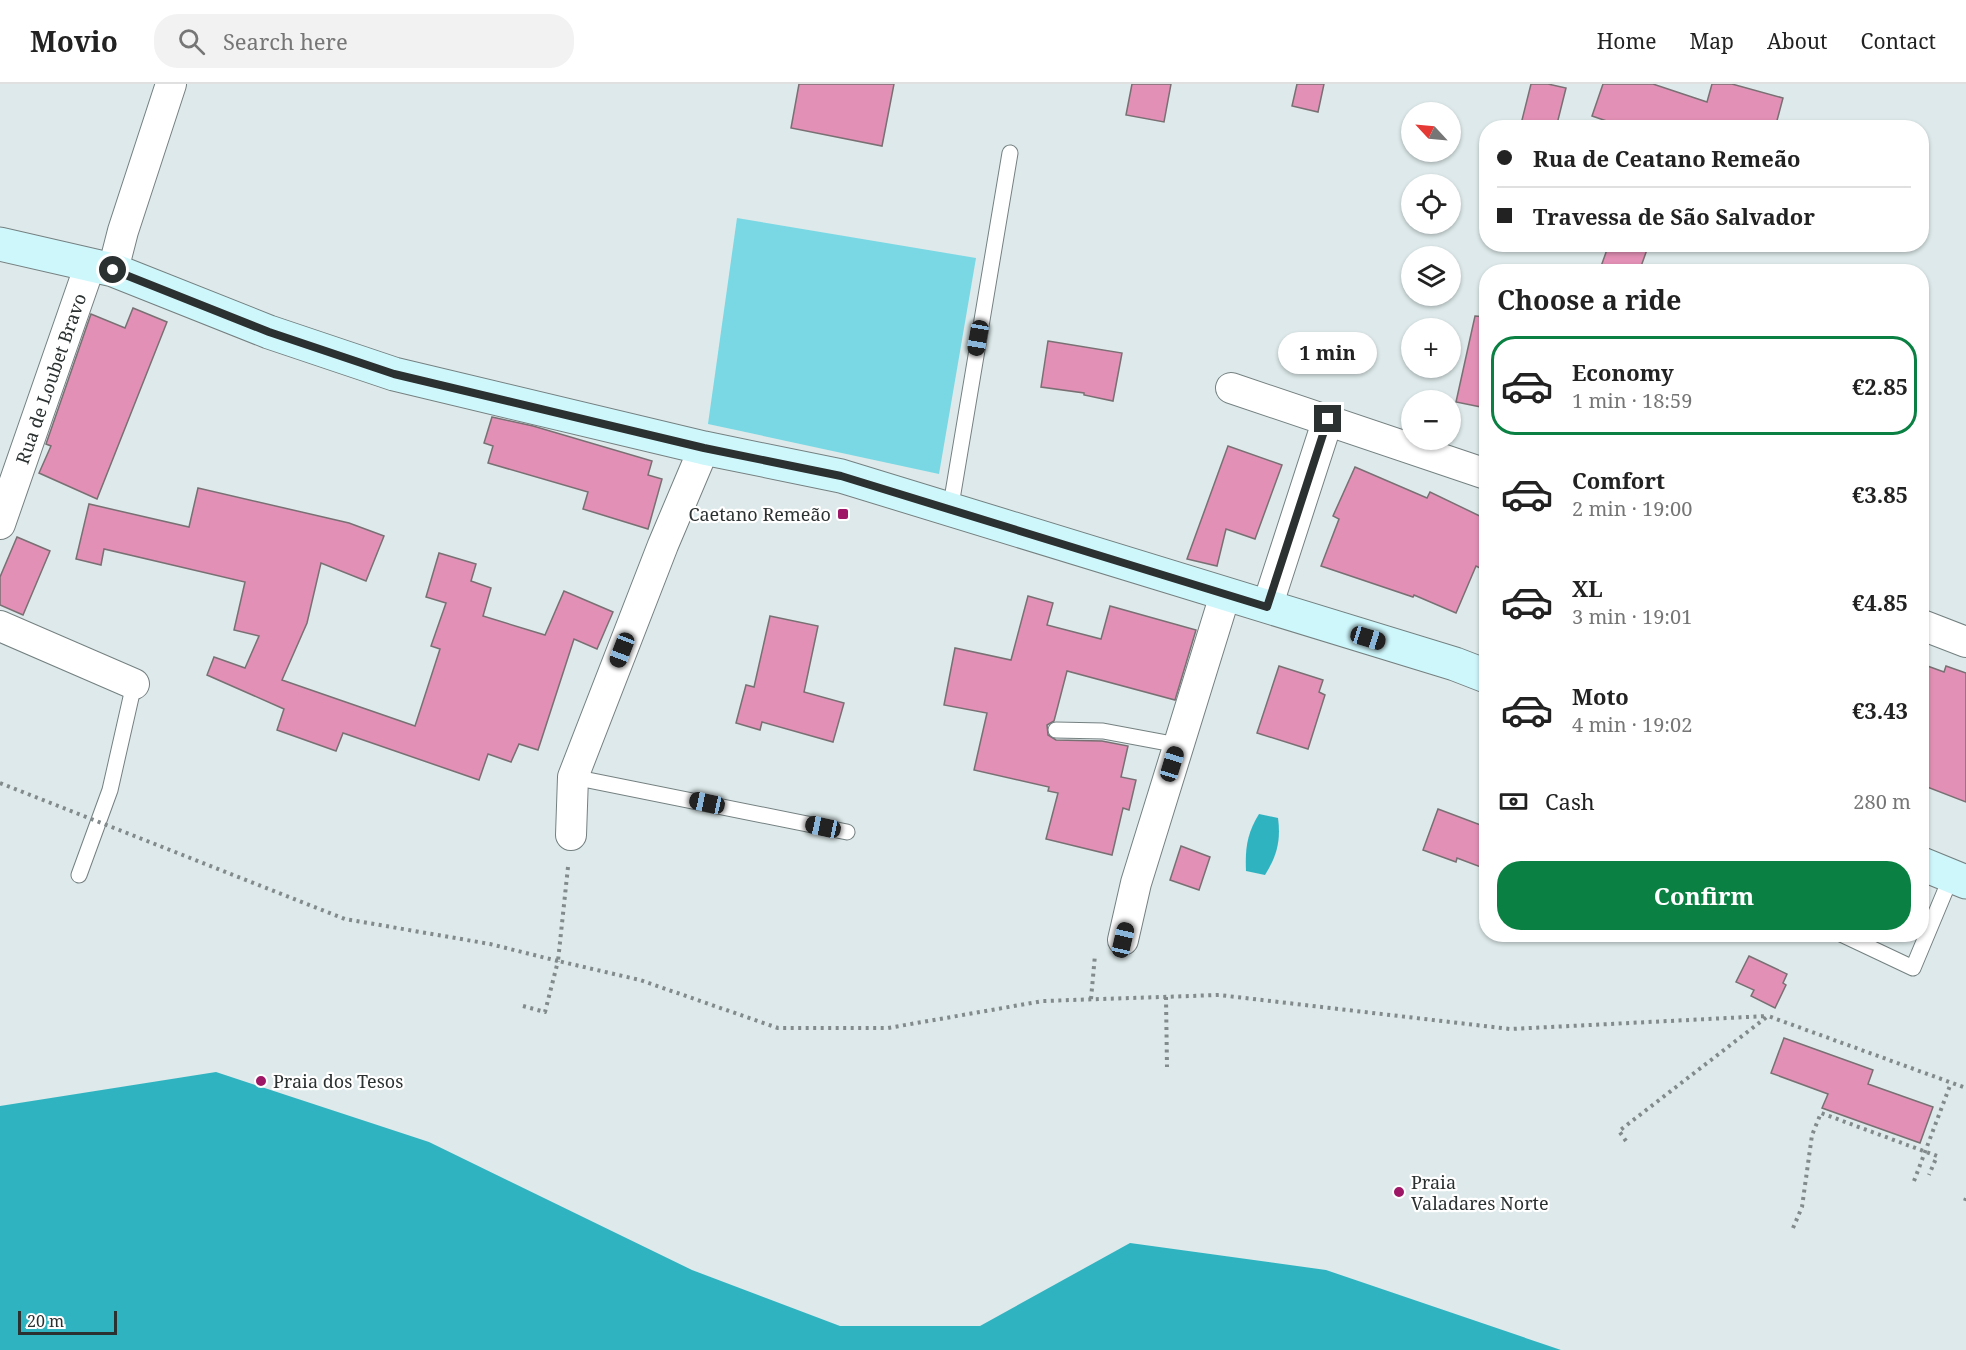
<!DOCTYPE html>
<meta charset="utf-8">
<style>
:root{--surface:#fff;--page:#f2f2f2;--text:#222;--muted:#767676;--line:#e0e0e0;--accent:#0b8043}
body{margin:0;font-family:"Noto Serif",serif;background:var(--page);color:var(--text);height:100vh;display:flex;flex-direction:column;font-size:22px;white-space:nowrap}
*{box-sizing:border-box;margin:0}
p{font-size:20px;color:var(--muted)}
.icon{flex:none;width:33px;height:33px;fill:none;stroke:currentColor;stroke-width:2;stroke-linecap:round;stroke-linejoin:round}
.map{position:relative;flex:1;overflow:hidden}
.details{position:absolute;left:1479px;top:180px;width:450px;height:678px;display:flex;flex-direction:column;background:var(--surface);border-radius:24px;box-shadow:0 2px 4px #0004}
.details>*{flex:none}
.hud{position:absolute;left:1479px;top:36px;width:450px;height:132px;border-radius:24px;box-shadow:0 2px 4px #0004;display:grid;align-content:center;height:132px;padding:0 18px;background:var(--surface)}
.needle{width:39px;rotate:296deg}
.controls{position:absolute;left:1401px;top:18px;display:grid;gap:12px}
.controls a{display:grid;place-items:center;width:60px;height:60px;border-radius:50%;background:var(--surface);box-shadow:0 2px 4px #0004;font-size:30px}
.scale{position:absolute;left:18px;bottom:15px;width:99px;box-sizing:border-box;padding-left:6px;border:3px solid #2b3030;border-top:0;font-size:16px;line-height:21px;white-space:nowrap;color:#2b3030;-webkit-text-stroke:4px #fff;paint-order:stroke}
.end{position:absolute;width:27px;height:27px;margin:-14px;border:8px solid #2b3030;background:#fff;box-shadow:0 0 0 3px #fff}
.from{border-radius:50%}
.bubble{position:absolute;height:42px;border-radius:21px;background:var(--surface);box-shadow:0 2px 4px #0004;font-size:20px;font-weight:700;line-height:42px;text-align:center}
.car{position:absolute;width:18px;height:36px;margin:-18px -9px;border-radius:8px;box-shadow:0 0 4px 2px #0007;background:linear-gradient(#222 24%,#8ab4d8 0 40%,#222 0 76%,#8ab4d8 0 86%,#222 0)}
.hud b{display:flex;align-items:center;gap:21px;height:57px;font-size:22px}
.hud b+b{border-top:2px solid var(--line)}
.hud i{width:15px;height:15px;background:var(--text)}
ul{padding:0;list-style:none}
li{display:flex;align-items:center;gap:18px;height:99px;margin:0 12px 9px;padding:0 6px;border:3px solid transparent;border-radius:24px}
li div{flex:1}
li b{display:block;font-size:22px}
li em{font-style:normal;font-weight:700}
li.active{border-color:var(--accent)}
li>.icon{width:54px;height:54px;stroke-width:1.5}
h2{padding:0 18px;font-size:27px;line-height:72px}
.pay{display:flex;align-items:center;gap:15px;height:66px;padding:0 18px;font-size:22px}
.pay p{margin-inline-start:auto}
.button{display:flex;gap:12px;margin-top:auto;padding:12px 18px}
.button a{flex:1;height:69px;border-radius:24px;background:var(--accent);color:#fff;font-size:24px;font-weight:700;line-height:69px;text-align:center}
header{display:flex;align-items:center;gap:36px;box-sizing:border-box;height:84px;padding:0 30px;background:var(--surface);border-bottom:2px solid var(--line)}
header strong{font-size:28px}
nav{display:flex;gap:33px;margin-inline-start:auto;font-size:21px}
.search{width:420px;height:54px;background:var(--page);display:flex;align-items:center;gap:15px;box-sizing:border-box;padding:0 21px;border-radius:24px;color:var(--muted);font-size:22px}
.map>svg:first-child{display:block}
</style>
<header>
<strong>Movio</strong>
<div class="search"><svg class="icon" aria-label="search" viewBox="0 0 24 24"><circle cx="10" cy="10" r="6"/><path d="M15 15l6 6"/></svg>Search here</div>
<nav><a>Home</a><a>Map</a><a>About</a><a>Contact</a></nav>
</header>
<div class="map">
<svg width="1966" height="1266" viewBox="0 0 1966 1266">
<rect width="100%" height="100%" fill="#dde9ea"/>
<path fill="#79d8e4" d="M 737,134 L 976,174 L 939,390 L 708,340 Z"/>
<g fill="#30b3c1">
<path d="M 1259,730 L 1278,734 C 1281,756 1277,772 1265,791 L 1246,787 C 1245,765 1247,749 1259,730 Z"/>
<path d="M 216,988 L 429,1058 L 692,1186 L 840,1242 L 980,1242 L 1130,1159 L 1326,1186 L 1561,1266 L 0,1266 L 0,1022 Z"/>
</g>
<g fill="#e290b5" stroke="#797073" stroke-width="1.5">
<path d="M 799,0 L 894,0 L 882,62 L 791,44 Z"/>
<path d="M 1132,0 L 1171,0 L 1164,38 L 1126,31 Z"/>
<path d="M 1297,0 L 1324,0 L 1318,28 L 1292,22 Z"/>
<path d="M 1531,0 L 1548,0 L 1566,4 L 1556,44 L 1520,44 Z"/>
<path d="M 1603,0 L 1653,0 L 1707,18 L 1712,0 L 1732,0 L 1783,14 L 1775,44 L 1627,44 L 1592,32 Z"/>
<path d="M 1609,160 L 1649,160 L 1639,188 L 1599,188 Z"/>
<path d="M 133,224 L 167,238 L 97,415 L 39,389 L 51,362 L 46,360 L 91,230 L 125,244 Z"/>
<path d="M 1475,232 L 1486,233 L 1486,324 L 1456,318 Z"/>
<path d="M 1048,257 L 1122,269 L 1113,317 L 1084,311 L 1084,309 L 1041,303 Z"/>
<path d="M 492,333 L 533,342 L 652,377 L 648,391 L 662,395 L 648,445 L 583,425 L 588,408 L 488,379 L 493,362 L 484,359 Z"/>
<path d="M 1228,362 L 1282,381 L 1255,455 L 1226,445 L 1217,482 L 1187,475 Z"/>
<path d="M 1355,383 L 1427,414 L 1430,408 L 1486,435 L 1486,487 L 1476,482 L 1456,529 L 1414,511 L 1413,513 L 1321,482 L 1339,435 L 1333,432 Z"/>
<path d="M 198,404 L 349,439 L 384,452 L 366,497 L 321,479 L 307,539 L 282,596 L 415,642 L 440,565 L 431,562 L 446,519 L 426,513 L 439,469 L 476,480 L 471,497 L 491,504 L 483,532 L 545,551 L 564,507 L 613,528 L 597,565 L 574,555 L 538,666 L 519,660 L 511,678 L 488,670 L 479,696 L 343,649 L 336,667 L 277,646 L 284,625 L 207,591 L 214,573 L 245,584 L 259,552 L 234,546 L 245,498 L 104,465 L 101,481 L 76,475 L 89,420 L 189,443 Z"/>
<path d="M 17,453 L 50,467 L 23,531 L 0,521 L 0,493 Z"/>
<path d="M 1028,512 L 1053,519 L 1047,541 L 1101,555 L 1110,522 L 1196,546 L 1175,616 L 1067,587 L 1054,637 L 1047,641 L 1048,651 L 1056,656 L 1102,657 L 1128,662 L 1121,693 L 1136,696 L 1129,726 L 1123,724 L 1112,771 L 1046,755 L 1058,709 L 1048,707 L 1049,703 L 974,686 L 987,629 L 944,621 L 955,564 L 1011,576 Z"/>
<path d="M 770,532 L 818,542 L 804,608 L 844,619 L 833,658 L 762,638 L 760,646 L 736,639 L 746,601 L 754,603 Z"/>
<path d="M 1922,580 L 1944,588 L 1946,582 L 1966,589 L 1966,718 L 1922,701 Z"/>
<path d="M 1279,582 L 1323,596 L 1319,608 L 1325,611 L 1308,665 L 1257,649 Z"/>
<path d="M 1438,725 L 1486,743 L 1486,785 L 1457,774 L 1456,778 L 1423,766 Z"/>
<path d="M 1181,762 L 1210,773 L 1199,806 L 1170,796 Z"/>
<path d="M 1749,872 L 1787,890 L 1783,899 L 1786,901 L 1775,924 L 1751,912 L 1754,906 L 1736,898 Z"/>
<path d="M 1784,954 L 1873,986 L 1868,1000 L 1933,1023 L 1920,1059 L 1822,1024 L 1828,1010 L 1771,989 Z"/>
</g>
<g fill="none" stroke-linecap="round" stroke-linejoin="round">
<g stroke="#758081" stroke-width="17">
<g id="service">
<path d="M 950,427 L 1010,69"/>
<path d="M 1056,646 L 1103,647 L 1178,661"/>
<path d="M 573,693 L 847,748"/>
<path d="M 79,791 L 110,706 L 134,600"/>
<path d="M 1841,850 L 1913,884 L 1951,793"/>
</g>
</g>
<g stroke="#758081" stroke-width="32">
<g id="minor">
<path d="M 113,186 L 123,147 L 171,0"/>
<path d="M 1231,304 L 1486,390"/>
<path id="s1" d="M 0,440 L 90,181"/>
<path d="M 1267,523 L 1328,335"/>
<path d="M 1922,541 L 1966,558"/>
<path d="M 0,542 L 134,600"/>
<path d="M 571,751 L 573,693 L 663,461 L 704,364"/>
<path d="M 1123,856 L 1136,799 L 1225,511"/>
</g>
</g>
<g stroke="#758081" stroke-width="35">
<g id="secondary">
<path d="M 0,160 L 113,186 L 269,248 L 394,290 L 704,364 L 841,392 L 1455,580 L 1486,592"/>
<path d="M 1922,780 L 1966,798"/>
</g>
</g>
<g stroke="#828a8b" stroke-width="4" stroke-dasharray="3 4.5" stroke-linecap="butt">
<path d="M 568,783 L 558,877 L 640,896 L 778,944 L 888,944 L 1043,917 L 1219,911 L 1510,945 L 1768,932"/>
<path d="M 1166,913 L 1167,983"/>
<path d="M 1091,915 L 1095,871"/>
<path d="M 523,922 L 545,928 L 558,877"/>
<path d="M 1626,1057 L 1619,1047 L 1768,932 L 1966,1004"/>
<path d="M 1914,1097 L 1951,999"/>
<path d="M 1965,1117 L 1966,1114"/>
<path d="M 1793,1144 L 1802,1123 L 1812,1051 L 1821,1029 L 1937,1072 L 1929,1091"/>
</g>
<use href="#service" stroke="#fff" stroke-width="15"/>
<use href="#minor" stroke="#fff" stroke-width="30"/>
<use href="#secondary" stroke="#cef7fc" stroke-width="33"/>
<path stroke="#828a8b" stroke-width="4" stroke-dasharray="3 4.5" stroke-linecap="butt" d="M 0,699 L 345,835 L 490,860 L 558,877"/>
</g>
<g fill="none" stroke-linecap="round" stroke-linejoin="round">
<path stroke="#2b3030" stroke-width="8" d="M 113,186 L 269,248 L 394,290 L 704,364 L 841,392 L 1267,523 L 1328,335"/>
</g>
<g fill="#9e1666" stroke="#fff" stroke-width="2">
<rect x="837" y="424" width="12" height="12" rx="3"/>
<circle cx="261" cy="997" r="6"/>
<circle cx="1399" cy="1108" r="6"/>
</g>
<g text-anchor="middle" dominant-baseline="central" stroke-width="4.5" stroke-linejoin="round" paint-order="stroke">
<g font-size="18" fill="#2b3030" stroke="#fff">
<text stroke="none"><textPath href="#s1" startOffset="154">Rua de Loubet Bravo</textPath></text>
</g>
<g font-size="18" fill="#2b3030" stroke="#fff" text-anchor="start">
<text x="831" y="430" text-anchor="end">Caetano Remeão</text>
<text x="273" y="997">Praia dos Tesos</text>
<text x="1411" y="1098">Praia<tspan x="1411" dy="21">Valadares Norte</tspan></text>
</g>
</g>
</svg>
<div class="controls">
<a><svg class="needle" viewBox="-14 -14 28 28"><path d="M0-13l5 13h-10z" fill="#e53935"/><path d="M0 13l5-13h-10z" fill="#767676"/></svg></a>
<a><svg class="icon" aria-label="locate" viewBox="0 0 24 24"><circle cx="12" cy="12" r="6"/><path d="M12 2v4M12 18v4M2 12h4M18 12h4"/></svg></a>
<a><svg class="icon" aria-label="layers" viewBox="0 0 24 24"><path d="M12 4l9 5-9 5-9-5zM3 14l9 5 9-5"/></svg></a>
<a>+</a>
<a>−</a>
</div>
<div class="scale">20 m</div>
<i class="end from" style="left:113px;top:186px"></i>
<i class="end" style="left:1328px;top:335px"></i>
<div class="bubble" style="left:1278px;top:248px;width:99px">1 min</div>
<i class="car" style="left:978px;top:254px;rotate:190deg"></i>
<i class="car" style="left:1368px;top:554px;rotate:107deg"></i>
<i class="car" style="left:622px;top:566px;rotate:201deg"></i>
<i class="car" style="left:1172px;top:680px;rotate:17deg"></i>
<i class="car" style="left:707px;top:719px;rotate:282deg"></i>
<i class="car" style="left:823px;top:743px;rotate:282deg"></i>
<i class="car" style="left:1123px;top:856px;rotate:13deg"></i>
<div class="hud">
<b><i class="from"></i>Rua de Ceatano Remeão</b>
<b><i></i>Travessa de São Salvador</b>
</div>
<section class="details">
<h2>Choose a ride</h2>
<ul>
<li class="active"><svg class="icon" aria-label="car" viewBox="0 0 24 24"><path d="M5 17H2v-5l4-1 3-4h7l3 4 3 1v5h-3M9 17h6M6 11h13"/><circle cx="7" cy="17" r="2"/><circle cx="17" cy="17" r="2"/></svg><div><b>Economy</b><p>1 min · 18:59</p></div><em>€2.85</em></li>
<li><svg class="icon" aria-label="car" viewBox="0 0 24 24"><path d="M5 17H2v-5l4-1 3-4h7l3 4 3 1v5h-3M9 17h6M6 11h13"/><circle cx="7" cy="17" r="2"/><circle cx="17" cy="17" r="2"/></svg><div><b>Comfort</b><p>2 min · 19:00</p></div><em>€3.85</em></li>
<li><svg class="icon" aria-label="car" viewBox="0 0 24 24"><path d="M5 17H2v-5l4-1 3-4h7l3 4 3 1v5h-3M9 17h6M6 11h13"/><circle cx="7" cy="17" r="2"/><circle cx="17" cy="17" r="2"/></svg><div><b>XL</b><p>3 min · 19:01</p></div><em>€4.85</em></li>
<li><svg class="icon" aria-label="car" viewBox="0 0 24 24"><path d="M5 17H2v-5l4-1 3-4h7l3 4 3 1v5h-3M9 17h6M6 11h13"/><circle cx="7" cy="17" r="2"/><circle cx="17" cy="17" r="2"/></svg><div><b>Moto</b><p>4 min · 19:02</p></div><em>€3.43</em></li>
</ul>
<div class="pay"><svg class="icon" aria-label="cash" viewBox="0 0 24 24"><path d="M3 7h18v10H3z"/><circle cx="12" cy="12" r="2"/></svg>Cash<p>280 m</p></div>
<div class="button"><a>Confirm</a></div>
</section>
</div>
